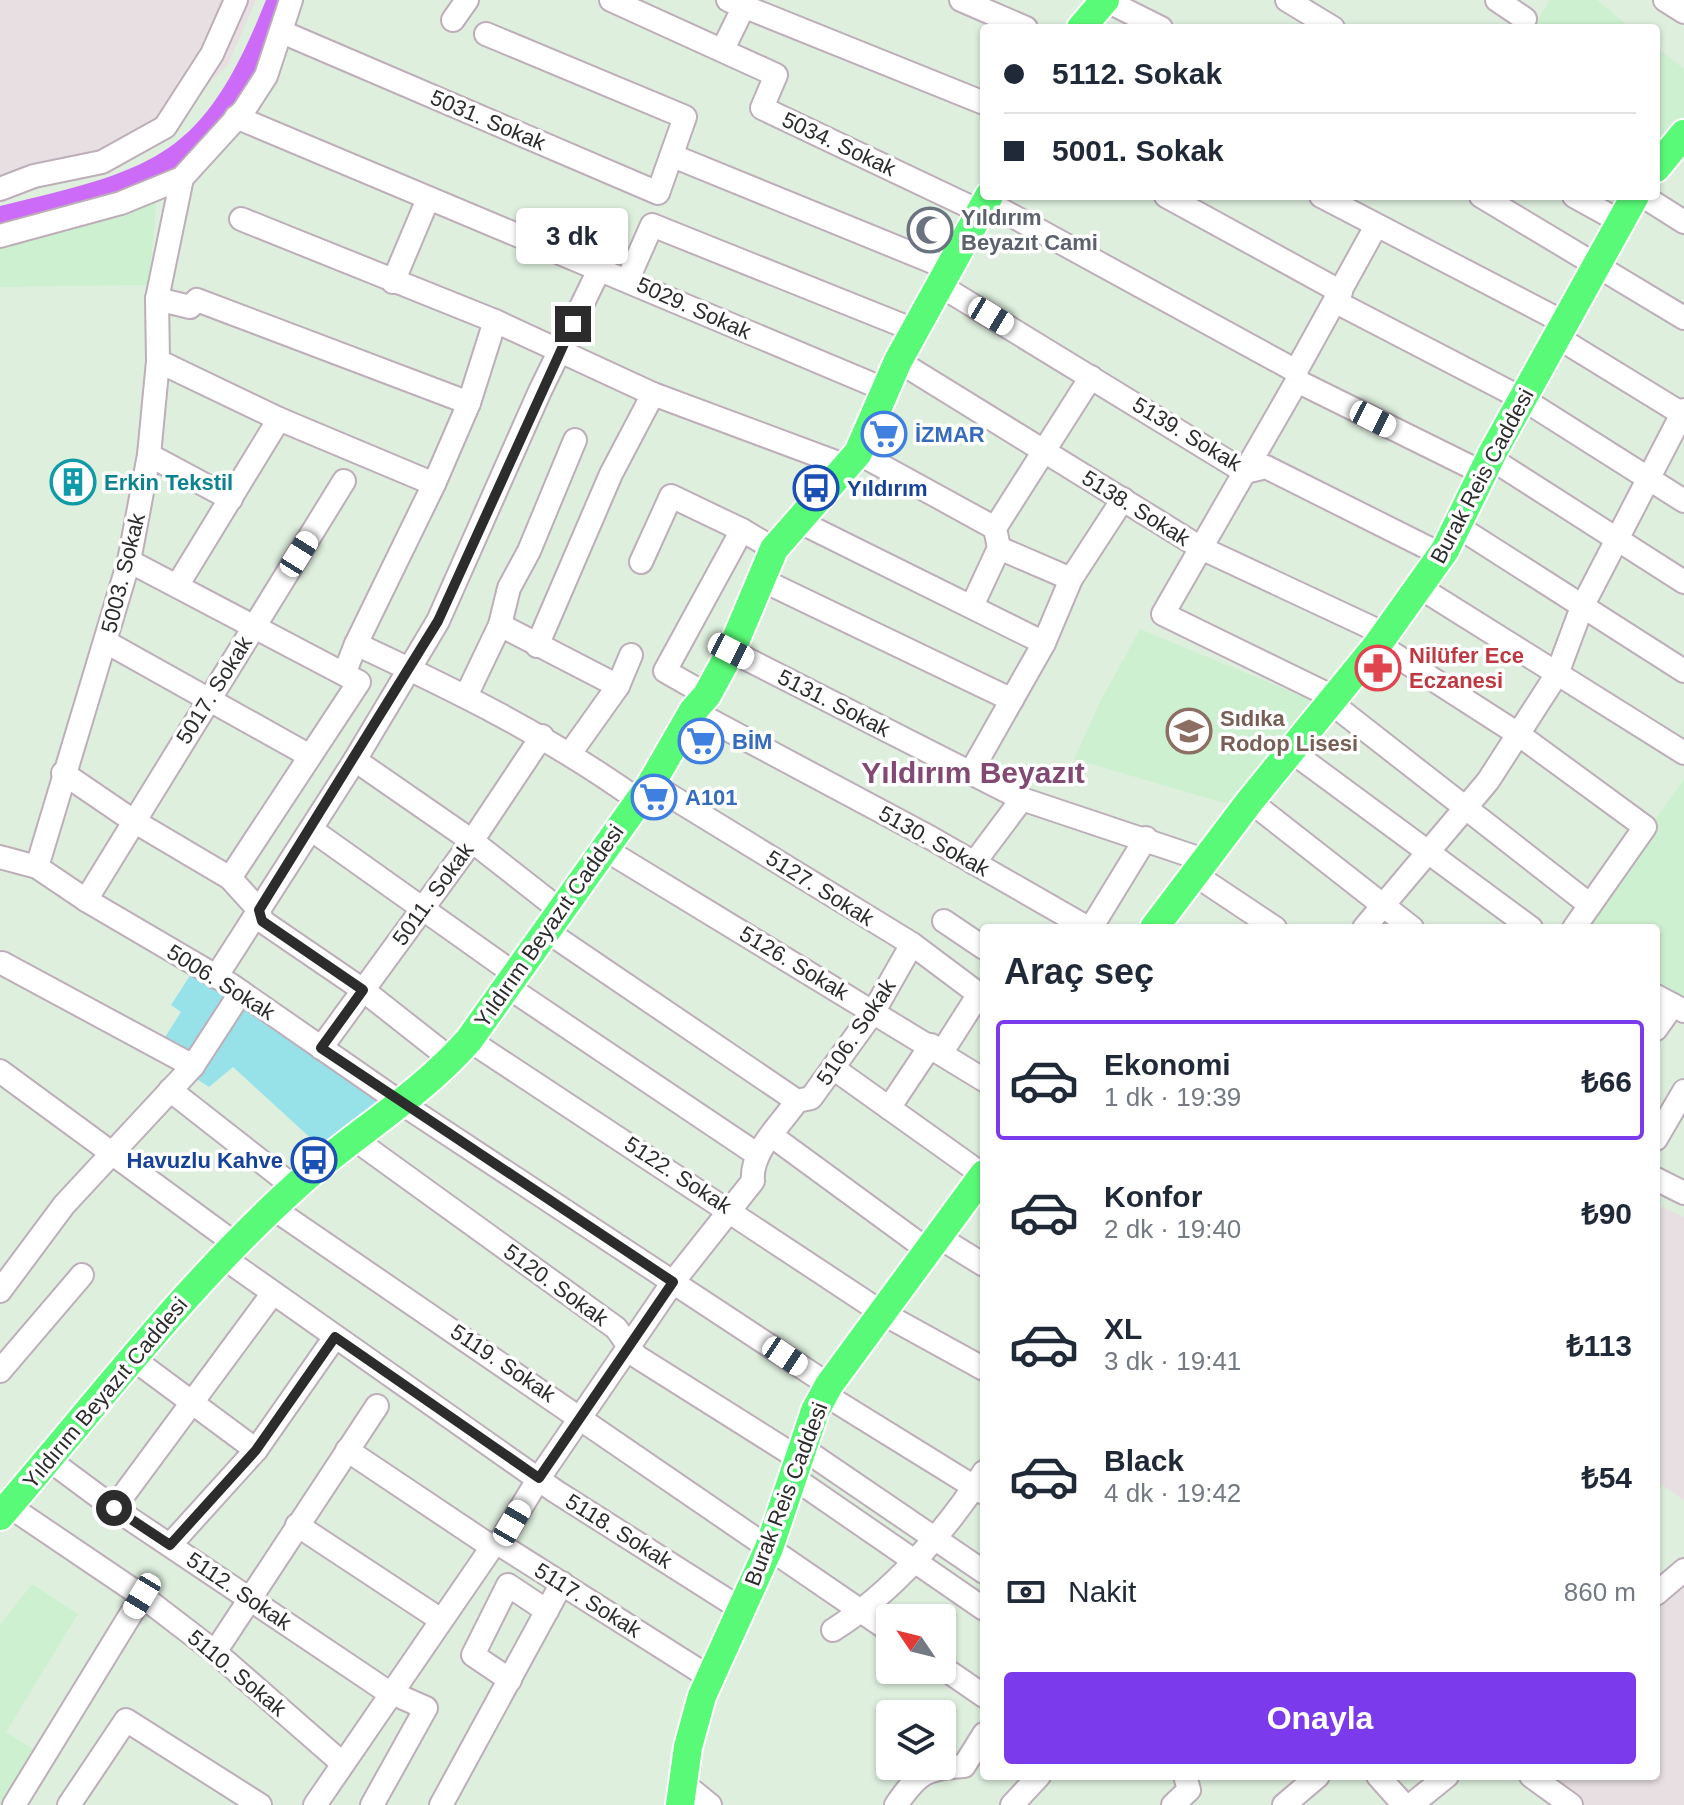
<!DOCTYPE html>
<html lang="tr">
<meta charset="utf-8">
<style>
:root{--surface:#fff;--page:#f2f2f3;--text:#1f2937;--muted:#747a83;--line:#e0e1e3;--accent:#7c3aed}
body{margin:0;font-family:Helvetica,sans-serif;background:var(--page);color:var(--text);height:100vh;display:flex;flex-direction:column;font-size:30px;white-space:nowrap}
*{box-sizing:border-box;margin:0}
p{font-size:26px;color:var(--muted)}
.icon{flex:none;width:44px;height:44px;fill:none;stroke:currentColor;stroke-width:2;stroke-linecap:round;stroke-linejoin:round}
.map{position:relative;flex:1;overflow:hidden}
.sheet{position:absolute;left:980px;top:924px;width:680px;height:856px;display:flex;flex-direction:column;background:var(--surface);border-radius:8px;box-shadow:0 2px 6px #0004}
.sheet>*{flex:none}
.hud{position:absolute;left:980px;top:24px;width:680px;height:176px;border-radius:8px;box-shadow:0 2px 6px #0004;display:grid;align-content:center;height:176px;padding:0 24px;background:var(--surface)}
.needle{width:52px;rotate:305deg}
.controls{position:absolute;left:876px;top:1604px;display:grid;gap:16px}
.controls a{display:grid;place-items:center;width:80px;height:80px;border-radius:8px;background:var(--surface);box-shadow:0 2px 6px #0004;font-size:40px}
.end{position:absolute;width:36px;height:36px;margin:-18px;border:10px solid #2c2c2c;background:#fff;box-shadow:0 0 0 4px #fff}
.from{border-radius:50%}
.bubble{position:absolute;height:56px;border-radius:8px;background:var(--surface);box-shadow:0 2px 6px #0004;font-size:26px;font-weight:600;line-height:56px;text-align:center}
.car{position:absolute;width:24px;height:48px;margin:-24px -12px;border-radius:10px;box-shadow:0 0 6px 2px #0007;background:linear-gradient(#fff 24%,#345 0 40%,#fff 0 76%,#345 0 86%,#fff 0)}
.hud b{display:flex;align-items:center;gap:28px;height:76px;font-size:30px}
.hud b+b{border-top:2px solid var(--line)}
.hud i{width:20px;height:20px;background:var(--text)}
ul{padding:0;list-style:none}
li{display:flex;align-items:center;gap:24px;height:120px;margin:0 16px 12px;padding:0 8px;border:4px solid transparent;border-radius:8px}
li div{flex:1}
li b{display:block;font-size:30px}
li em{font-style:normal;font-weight:600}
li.active{border-color:var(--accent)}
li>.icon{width:72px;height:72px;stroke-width:1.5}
h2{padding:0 24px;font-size:36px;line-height:96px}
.pay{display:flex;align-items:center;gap:20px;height:88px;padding:0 24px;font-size:30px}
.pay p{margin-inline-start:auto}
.action{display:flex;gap:16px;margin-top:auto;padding:16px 24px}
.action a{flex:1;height:92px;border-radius:8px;background:var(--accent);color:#fff;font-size:32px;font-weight:600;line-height:92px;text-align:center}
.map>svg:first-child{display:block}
</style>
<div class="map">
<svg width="1684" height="1805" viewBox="0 0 1684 1805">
<rect width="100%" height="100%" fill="#deefde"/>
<g fill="#e7dfe1">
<path d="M 0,0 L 256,0 L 227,66 L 136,150 L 0,184 Z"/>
<path d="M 1656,1204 L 1684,1217 L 1684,1500 L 1656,1481 Z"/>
<path d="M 1684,1588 L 1684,1805 L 1572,1805 L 1530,1776 L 1656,1776 L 1656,1605 Z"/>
</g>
<g fill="#cdf1d0">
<path d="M 1550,0 L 1597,0 L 1631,28 L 1533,28 Z"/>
<path d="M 1656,47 L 1684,69 L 1684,124 L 1656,160 Z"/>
<path d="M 157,195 L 149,285 L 0,287 L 0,240 Z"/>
<path d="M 1140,629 L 1316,702 L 1227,804 L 1074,759 L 1101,700 Z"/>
<path d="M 1684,779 L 1684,1002 L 1656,986 L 1656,928 L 1579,928 Z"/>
<path d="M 32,1584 L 78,1614 L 6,1732 L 42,1755 L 11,1805 L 0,1805 L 0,1625 Z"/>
</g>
<path fill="#97e1e9" d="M 191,974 L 386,1106 L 327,1153 L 233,1067 L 209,1087 L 192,1076 L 162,1042 L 181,1012 L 171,1005 Z"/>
<path fill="#cc6bf7" d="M 266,0 L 287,0 L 246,99 L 176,170 L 150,185 L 0,229 L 0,206 C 157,168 203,158 266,0 Z"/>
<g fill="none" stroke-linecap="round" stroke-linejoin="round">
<g stroke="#bdaeb9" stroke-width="26">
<g id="minor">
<path d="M 611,0 L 776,75 L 762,108 L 981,212"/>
<path d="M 728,0 L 984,103"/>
<path d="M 961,0 L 1026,28"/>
<path d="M 1105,0 L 1161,28"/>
<path d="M 1287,0 L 1333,28"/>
<path d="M 1497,0 L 1525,19"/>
<path d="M 1665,0 L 1684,12"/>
<path d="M 453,20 L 467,0"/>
<path d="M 282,32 L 658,193 L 685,117 L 486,34"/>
<path d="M 723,49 L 747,0"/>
<path d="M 236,117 L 886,390"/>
<path d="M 673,156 L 950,269"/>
<path d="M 0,189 L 34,176 L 102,162 L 165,127 L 212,54 L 236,0"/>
<path d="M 1166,196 L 1341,292"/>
<path d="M 1321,196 L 1565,323"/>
<path d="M 1481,196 L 1684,318"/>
<path d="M 1574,196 L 1621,222"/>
<path d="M 1643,196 L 1684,222"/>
<path d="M 987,202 L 1296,371"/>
<path d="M 241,219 L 495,321 L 653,394 L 849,467"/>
<path d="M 0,236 L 121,203 L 182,178 L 244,110 L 266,76 L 291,0"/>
<path d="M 628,279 L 652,225 L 914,330"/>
<path d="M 393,282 L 428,199"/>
<path d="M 941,286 L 1245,472 L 1266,467 L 1442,555"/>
<path d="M 157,299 L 190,307 L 197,300 L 469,403"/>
<path d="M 1336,302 L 1523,399 L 1684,501"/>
<path d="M 1557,337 L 1684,415"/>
<path d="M 158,361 L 279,419 L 434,484"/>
<path d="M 898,361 L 1201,548 L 1385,634"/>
<path d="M 1297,381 L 1483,473"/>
<path d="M 858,453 L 995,528"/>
<path d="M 149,455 L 231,499"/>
<path d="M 1490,458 L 1684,582"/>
<path d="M 798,521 L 1044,643"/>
<path d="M 1457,526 L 1684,671"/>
<path d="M 999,548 L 1071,579"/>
<path d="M 129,561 L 359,682 L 230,878"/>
<path d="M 641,562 L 671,496 L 742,530 L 774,549"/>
<path d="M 760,579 L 1012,700"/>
<path d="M 177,586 L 279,419"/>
<path d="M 1419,587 L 1684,753"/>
<path d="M 972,606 L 999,548 L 995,528 L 1091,377"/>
<path d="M 500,625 L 618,686"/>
<path d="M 106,642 L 310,756"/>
<path d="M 356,644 L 434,484 L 469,403 L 495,321"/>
<path d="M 1378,644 L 1518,734 L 1645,827 L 1574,928"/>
<path d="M 537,646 L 611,474 L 653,394"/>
<path d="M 731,651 L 1022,799 L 1204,860"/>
<path d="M 344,674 L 356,644 C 457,691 547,735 638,800"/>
<path d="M 707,695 L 665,671 L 742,530"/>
<path d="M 466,696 L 500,625 L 509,588 L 529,551 L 575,440"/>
<path d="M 1333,697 L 1163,614 L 1297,381 L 1296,371 L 1376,226"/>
<path d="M 1330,702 L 1590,905"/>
<path d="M 693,711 L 931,838 L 1088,928"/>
<path d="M 1291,751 L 1531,928"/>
<path d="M 571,752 L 618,686 L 631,655"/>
<path d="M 355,760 L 472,841 L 560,910"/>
<path d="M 971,772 L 1044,643 L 1071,579 L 1123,499"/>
<path d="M 63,773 L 132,820 L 230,878 L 259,910 L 262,921 L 363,990 L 452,1060"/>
<path d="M 651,784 L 912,944 L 984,998"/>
<path d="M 1250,801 L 1412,928"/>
<path d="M 312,830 L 516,975"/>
<path d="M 603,848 L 984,1080"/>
<path d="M 0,857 L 37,867 L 86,900 L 231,985 L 401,1103 L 829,1385"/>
<path d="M 974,863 L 1022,799"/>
<path d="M 37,867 L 129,561 L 149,455 L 158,361 L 157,299 L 182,178"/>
<path d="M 1194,874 L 1275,928"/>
<path d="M 86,900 L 344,481"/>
<path d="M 944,921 L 984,948"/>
<path d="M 1091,928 L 1146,838"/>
<path d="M 1364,928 L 1488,781 L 1557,674 L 1582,607 L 1684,410"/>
<path d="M 548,932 L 797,1101"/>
<path d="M 2,963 L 193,1066"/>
<path d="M 216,977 L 355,760 L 438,621 L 540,391 L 600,268"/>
<path d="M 508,987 L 758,1155"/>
<path d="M 1656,996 L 1684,1011"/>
<path d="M 1656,1029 L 1673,1005"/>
<path d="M 469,1040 L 884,1314 L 984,1369"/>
<path d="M 321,1048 L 472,841 L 542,736"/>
<path d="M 942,1052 L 979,994"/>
<path d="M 833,1068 L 983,1175"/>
<path d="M 0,1071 L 237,1245"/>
<path d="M 170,1090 L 294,1187"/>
<path d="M 889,1108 L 931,1045"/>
<path d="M 772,1136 L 929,1251"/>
<path d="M 353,1138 L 616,1328 L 636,1356 L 798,1458"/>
<path d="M 1656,1139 L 1684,1091"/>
<path d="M 1656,1179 L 1684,1193"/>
<path d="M 274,1209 L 890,1631"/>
<path d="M 937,1236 L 984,1265"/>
<path d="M 224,1258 L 555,1491 L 741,1609"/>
<path d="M 0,1291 L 64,1205 L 193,1066 L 241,992"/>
<path d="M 132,1358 L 256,1450"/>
<path d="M 0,1371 L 82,1275"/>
<path d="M 824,1394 L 984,1493"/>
<path d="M 802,1448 L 984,1572"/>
<path d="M 347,1450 L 492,1547 L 499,1544 L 709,1677"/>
<path d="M 48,1459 L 114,1508 L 385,1690 L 426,1708 L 372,1805"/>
<path d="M 794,1478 L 984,1609"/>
<path d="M 9,1506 L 142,1596 L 215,1652 L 342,1763"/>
<path d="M 114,1508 L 273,1293"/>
<path d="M 297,1525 L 441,1620"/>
<path d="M 499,1544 L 539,1478 L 673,1282 L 753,1181 C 750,1152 781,1124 797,1101 L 811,1098 L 874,1011 L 912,944"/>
<path d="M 170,1545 L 256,1450 L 335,1337"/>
<path d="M 1656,1594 L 1684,1570"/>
<path d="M 833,1630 C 892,1593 946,1531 984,1472"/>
<path d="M 215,1652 L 377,1406"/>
<path d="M 942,1667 L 984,1696"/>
<path d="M 510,1680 L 473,1655 L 508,1585 L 547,1611"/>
<path d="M 1378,1776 L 1404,1805"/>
<path d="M 1531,1776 L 1571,1805"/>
<path d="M 683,1783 L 710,1805"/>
<path d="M 14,1805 L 142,1596"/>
<path d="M 69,1805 L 126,1720 L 260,1805"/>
<path d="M 315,1805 L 492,1547"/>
<path d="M 441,1805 L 562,1583"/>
<path d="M 896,1805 C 918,1773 926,1768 964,1766 L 984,1734"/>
<path d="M 1012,1805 L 1039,1776"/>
<path d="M 1173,1805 L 1189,1790 L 1185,1776"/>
<path d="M 1284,1805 L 1318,1776"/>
<path d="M 1411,1805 L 1447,1776"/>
</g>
</g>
<g stroke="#fff" stroke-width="32">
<g id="major">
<path d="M 1081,28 L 1105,0"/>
<path d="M 1656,168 L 1684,134"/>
<path d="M 1154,928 L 1250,801 L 1378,644 L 1445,550 L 1493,452 L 1635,196"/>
<path d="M 0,1516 C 97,1404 186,1285 297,1185 C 352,1135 419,1097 469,1040 L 651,784 L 693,711 L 707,695 L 731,651 L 774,549 L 858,453 L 898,361 L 989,196"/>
<path d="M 680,1805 L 688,1747 L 702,1696 L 769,1548 L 815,1411 L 829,1385 L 984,1174"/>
</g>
</g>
<use href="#minor" stroke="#fff" stroke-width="22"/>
<use href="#major" stroke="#58fa77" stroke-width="28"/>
</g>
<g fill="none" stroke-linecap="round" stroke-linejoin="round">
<path stroke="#2c2c2c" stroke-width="10" d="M 114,1508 L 170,1545 L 256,1450 L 335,1337 L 539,1478 L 673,1282 L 321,1048 L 363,990 L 262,921 L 259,910 L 438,621 L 573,324"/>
</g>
<defs>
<g id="mosque-ring" transform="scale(2.3)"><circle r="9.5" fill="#fff" stroke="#6b7280" stroke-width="1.5"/><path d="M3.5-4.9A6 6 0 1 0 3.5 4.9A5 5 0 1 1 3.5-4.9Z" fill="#6b7280"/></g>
<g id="supermarket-ring" transform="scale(2.3)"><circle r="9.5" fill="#fff" stroke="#3f7fe0" stroke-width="1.5"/><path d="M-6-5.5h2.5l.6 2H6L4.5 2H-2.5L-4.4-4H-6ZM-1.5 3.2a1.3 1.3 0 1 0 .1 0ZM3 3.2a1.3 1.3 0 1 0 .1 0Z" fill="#3f7fe0"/></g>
<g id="building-ring" transform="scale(2.3)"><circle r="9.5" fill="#fff" stroke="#0f9aa8" stroke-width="1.5"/><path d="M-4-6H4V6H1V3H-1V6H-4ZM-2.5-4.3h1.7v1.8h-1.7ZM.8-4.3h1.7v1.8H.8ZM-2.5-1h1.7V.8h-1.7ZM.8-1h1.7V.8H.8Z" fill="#0f9aa8"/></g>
<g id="bus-ring" transform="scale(2.3)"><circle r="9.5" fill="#fff" stroke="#1a4fb4" stroke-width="1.5"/><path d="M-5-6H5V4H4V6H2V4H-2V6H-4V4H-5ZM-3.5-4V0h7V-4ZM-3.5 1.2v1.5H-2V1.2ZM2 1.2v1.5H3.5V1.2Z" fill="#1a4fb4"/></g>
<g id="pharmacy-ring" transform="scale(2.3)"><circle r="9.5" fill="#fff" stroke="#e0444e" stroke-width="1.5"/><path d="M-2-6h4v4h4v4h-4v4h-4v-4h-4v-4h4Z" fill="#e0444e"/></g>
<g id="school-ring" transform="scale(2.3)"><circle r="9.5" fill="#fff" stroke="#8d6e63" stroke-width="1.5"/><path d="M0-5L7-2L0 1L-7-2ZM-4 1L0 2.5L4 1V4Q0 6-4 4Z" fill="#8d6e63"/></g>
</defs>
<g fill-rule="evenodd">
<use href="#mosque-ring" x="930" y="230"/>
<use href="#supermarket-ring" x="884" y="434"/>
<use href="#building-ring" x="73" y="482"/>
<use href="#bus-ring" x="816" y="488"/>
<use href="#pharmacy-ring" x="1378" y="668"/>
<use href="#school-ring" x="1189" y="731"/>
<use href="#supermarket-ring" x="701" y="741"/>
<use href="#supermarket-ring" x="654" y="797"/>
<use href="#bus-ring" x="314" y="1160"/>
</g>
<g text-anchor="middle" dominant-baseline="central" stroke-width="7" stroke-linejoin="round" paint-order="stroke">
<g font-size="22" fill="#2c2c2c" stroke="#fff">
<text transform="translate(488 120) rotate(23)">5031. Sokak</text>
<text transform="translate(839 144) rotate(25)">5034. Sokak</text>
<text transform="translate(694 308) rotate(24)">5029. Sokak</text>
<text transform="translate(1187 434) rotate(31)">5139. Sokak</text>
<text transform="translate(1482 476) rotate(-62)">Burak Reis Caddesi</text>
<text transform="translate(1136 508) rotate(32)">5138. Sokak</text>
<text transform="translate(123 573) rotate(-76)">5003. Sokak</text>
<text transform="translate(214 690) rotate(-58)">5017. Sokak</text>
<text transform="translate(834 703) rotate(27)">5131. Sokak</text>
<text transform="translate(934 841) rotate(29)">5130. Sokak</text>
<text transform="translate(820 888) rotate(32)">5127. Sokak</text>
<text transform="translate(433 894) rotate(-54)">5011. Sokak</text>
<text transform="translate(549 926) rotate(-55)">Yıldırım Beyazıt Caddesi</text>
<text transform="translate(794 963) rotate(31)">5126. Sokak</text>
<text transform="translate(221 982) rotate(32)">5006. Sokak</text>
<text transform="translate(856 1032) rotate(-56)">5106. Sokak</text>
<text transform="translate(678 1175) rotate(33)">5122. Sokak</text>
<text transform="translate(556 1285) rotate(36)">5120. Sokak</text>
<text transform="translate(503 1363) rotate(34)">5119. Sokak</text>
<text transform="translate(105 1393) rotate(-50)">Yıldırım Beyazıt Caddesi</text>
<text transform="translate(786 1494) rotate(-69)">Burak Reis Caddesi</text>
<text transform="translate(619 1531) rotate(32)">5118. Sokak</text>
<text transform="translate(239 1591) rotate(34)">5112. Sokak</text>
<text transform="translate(588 1600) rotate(32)">5117. Sokak</text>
<text transform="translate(237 1673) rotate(40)">5110. Sokak</text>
</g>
<g font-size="22" font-weight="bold" fill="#5b616d" stroke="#fff" text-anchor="start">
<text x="961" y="217">Yıldırım<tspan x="961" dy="25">Beyazıt Cami</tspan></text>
</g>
<g font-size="22" font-weight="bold" fill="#366cbe" stroke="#fff" text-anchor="start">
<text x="915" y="434">İZMAR</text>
<text x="732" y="741">BİM</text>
<text x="685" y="797">A101</text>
</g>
<g font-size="22" font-weight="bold" fill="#0d838f" stroke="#fff" text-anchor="start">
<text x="104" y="482">Erkin Tekstil</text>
</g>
<g font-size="22" font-weight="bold" fill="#164399" stroke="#fff" text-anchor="start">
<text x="847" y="488">Yıldırım</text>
<text x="283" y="1160" text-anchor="end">Havuzlu Kahve</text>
</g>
<g font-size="22" font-weight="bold" fill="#be3a42" stroke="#fff" text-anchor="start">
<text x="1409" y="655">Nilüfer Ece<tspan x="1409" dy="25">Eczanesi</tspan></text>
</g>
<g font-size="22" font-weight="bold" fill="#785e54" stroke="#fff" text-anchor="start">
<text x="1220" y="718">Sıdıka<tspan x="1220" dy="25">Rodop Lisesi</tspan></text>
</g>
<g font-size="30" font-weight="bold" fill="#814973" stroke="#fff">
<text x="973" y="772">Yıldırım Beyazıt</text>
</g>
</g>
</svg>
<div class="controls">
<a><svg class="needle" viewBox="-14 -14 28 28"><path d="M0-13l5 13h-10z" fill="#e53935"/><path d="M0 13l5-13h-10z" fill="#747a83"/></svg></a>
<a><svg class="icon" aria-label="layers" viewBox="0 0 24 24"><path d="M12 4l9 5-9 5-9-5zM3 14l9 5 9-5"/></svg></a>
</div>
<i class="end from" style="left:114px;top:1508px"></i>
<i class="end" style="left:573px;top:324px"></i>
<div class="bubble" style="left:516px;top:208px;width:112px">3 dk</div>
<i class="car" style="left:991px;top:316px;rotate:121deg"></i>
<i class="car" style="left:1373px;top:419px;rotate:117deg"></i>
<i class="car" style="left:299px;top:554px;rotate:32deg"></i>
<i class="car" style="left:731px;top:651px;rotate:117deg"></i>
<i class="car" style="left:785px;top:1356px;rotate:124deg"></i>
<i class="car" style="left:512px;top:1523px;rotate:30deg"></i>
<i class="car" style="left:142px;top:1596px;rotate:211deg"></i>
<div class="hud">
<b><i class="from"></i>5112. Sokak</b>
<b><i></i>5001. Sokak</b>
</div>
<section class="sheet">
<h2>Araç seç</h2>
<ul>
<li class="active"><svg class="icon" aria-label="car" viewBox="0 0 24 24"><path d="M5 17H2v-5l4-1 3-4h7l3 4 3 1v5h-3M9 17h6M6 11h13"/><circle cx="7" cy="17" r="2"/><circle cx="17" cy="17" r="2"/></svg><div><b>Ekonomi</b><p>1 dk · 19:39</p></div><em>₺66</em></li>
<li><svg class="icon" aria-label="car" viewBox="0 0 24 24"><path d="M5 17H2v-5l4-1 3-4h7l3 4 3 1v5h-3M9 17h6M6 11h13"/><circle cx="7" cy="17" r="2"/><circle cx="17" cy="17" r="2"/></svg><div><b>Konfor</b><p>2 dk · 19:40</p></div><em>₺90</em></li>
<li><svg class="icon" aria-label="car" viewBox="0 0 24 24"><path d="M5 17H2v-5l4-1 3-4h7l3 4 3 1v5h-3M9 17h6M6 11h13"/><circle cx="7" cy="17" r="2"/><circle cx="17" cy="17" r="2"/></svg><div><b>XL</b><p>3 dk · 19:41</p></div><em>₺113</em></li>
<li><svg class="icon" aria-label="car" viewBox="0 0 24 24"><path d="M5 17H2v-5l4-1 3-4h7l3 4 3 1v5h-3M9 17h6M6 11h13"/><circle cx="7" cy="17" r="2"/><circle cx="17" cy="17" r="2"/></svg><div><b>Black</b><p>4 dk · 19:42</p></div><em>₺54</em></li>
</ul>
<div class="pay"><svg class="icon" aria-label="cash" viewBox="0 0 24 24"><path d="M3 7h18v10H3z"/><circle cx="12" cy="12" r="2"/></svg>Nakit<p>860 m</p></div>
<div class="action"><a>Onayla</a></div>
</section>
</div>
